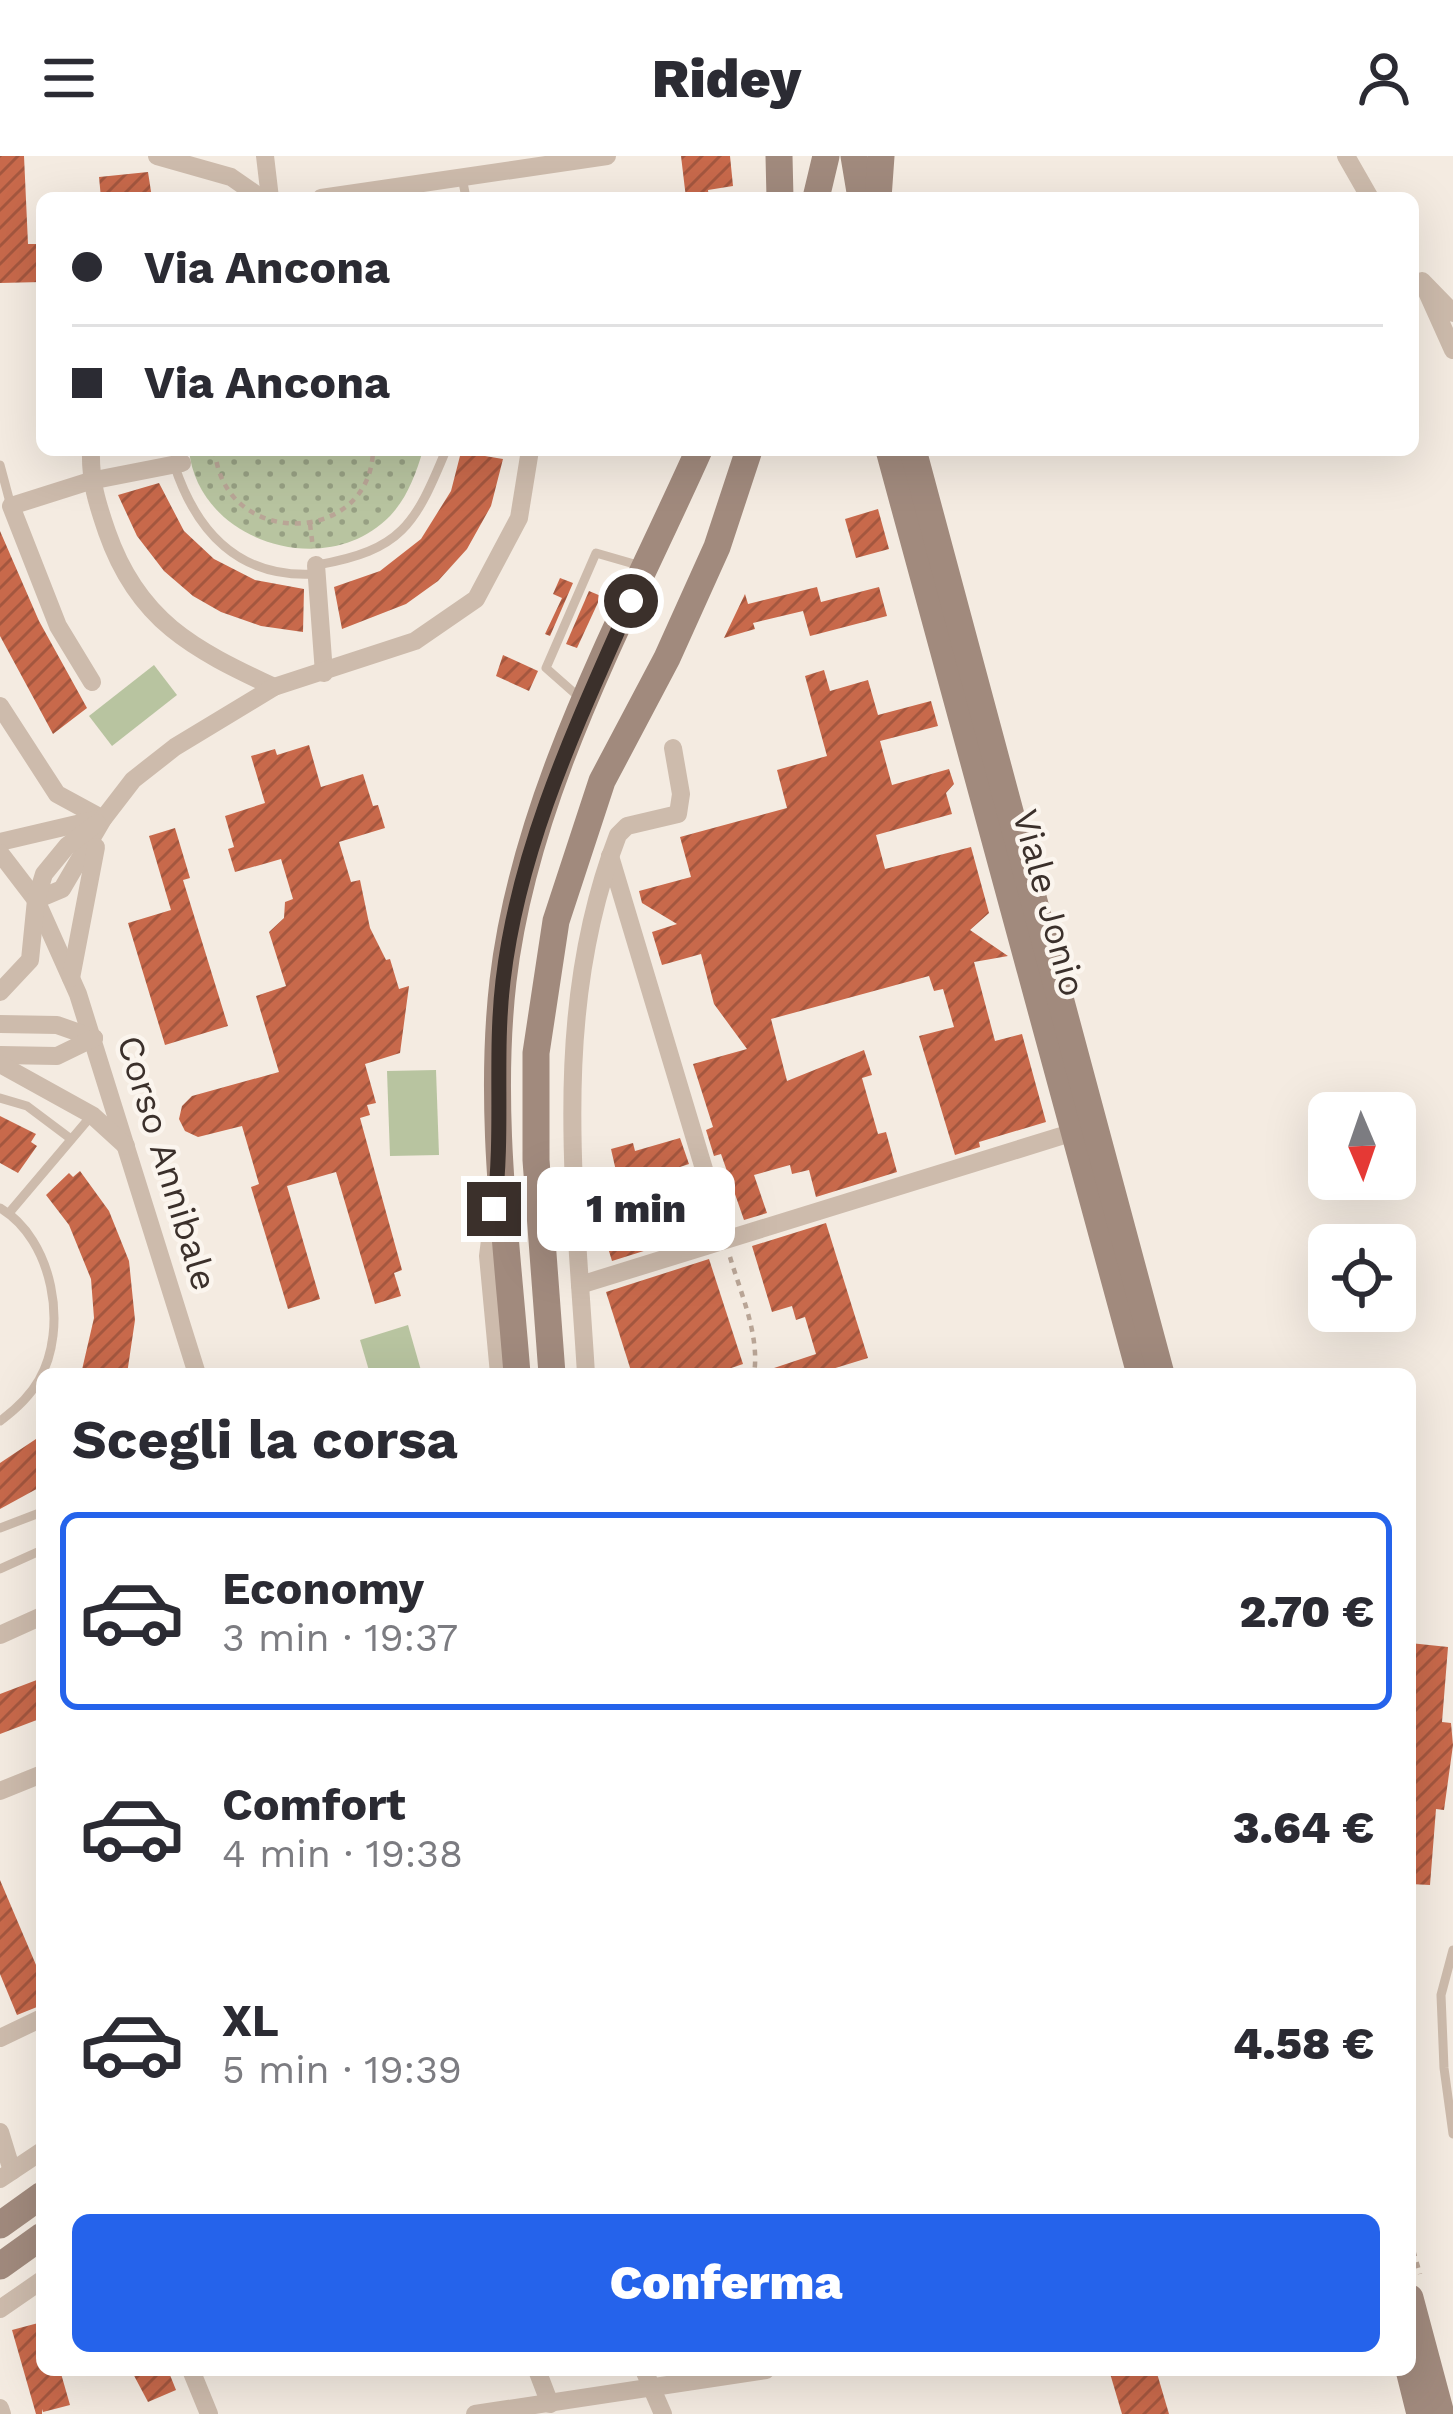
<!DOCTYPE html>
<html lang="it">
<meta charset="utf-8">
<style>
:root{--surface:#fff;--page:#f2f2f3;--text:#2b2b33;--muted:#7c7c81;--line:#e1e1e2;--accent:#2563eb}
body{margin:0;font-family:"Work Sans",sans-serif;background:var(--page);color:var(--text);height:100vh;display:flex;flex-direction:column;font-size:45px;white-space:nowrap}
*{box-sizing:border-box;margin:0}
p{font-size:39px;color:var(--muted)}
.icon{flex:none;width:66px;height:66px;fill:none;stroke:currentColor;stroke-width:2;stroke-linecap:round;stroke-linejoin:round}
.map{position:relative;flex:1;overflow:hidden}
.sheet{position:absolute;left:36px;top:1212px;width:1380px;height:1008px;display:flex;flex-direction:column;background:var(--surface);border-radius:18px;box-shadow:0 12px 48px #0002}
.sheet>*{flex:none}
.banner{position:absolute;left:36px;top:36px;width:1383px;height:264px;border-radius:18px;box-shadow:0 12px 48px #0002;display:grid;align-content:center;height:264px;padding:0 36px;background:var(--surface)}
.needle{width:78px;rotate:178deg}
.controls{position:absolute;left:1308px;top:936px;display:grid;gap:24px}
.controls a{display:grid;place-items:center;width:108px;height:108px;border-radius:18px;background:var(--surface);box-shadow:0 12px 48px #0002;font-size:60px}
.end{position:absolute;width:54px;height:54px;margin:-27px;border:15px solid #3b302b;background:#fff;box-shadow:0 0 0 6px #fff}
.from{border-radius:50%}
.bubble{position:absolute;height:84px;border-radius:18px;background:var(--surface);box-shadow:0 12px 48px #0002;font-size:39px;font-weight:800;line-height:84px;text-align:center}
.banner b{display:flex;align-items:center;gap:42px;height:114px;font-size:45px}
.banner b+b{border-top:3px solid var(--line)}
.banner i{width:30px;height:30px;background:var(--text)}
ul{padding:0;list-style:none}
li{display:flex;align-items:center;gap:36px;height:198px;margin:0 24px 18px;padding:0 12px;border:6px solid transparent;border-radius:18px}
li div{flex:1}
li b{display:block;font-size:45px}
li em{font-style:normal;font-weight:800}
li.active{border-color:var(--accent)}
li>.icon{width:108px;height:108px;stroke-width:1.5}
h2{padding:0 36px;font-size:54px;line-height:144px}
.cta{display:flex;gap:24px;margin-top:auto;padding:24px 36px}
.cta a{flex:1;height:138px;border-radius:18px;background:var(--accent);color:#fff;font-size:48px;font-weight:800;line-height:138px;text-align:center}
header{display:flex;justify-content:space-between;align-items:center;height:156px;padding:0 36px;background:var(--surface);font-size:54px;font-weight:800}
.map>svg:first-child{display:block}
</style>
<header><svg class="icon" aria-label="menu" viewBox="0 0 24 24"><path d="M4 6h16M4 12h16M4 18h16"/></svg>Ridey<svg class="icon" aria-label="person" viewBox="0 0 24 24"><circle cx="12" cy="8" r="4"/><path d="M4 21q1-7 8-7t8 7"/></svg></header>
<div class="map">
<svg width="1453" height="2258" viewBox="0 0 1453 2258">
<defs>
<pattern id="garden-dots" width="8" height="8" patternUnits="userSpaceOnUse" patternTransform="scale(3)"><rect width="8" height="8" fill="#b8c4a0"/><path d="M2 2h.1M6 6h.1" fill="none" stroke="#97a083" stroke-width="1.8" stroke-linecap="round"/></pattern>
<pattern id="building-hatch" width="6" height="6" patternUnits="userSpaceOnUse" patternTransform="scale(3)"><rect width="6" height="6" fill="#c8694b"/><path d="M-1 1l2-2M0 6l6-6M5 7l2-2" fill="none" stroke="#a4573f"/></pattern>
</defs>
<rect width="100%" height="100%" fill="#f4ebe1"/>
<g fill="#b8c4a0">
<path d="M 154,509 L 177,539 L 112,590 L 89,560 Z"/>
<path d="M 436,914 L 439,999 L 390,1000 L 387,915 Z"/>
<path d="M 408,1169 L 422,1218 L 370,1218 L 360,1184 Z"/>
</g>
<path fill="url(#garden-dots)" d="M 189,294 L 423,294 C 416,318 407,342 390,360 C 326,426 198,386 189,294 Z"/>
<g fill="url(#building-hatch)">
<path d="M 0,0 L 24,0 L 28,88 L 42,88 L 42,126 L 0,127 Z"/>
<path d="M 681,0 L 730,0 L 733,30 L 708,34 L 709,42 L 686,42 Z"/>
<path d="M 148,16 L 152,42 L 101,42 L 99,21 Z"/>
<path d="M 461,296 L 503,303 L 491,350 L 467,393 L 438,425 L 406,448 L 342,473 L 334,431 L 380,415 L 421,383 L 451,335 Z"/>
<path d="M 159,327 L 184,375 L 214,403 L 255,424 L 304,433 L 303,476 L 261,470 L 221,456 L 193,440 L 164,415 L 137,380 L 118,339 Z"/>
<path d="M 878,353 L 889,393 L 856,402 L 845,363 Z"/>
<path d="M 0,375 L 39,465 L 87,552 L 53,578 L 0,480 Z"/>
<path d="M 560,422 L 573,427 L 550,480 L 545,478 L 562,442 L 553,438 Z"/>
<path d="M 817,431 L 821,446 L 879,431 L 887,460 L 810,480 L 803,455 L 753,467 L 755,473 L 724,482 L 745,438 L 748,448 Z"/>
<path d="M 589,435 L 601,440 L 577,492 L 566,488 Z"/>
<path d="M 503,499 L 538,515 L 529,535 L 496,520 Z"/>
<path d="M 824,514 L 830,535 L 868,524 L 878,559 L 931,545 L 938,570 L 880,585 L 892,629 L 949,613 L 954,628 L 946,637 L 952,658 L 876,679 L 885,713 L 971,691 L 989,757 L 970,774 L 1008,800 L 974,806 L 995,885 L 1022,878 L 1046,966 L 979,986 L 980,991 L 955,999 L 919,880 L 954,871 L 943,833 L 934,835 L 929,820 L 771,863 L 787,925 L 864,894 L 872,919 L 862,922 L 878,978 L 886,976 L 897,1016 L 816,1041 L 809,1014 L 792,1018 L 790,1009 L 754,1019 L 767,1057 L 744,1064 L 721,998 L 714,1000 L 706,974 L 713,971 L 693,908 L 747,893 L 714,848 L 701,798 L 662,809 L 652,776 L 677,768 L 642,747 L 639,735 L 691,721 L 680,681 L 787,652 L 777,614 L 827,600 L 805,520 Z"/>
<path d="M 309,589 L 321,631 L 363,618 L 373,650 L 378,649 L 385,672 L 339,686 L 351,726 L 360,724 L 370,772 L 386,804 L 390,803 L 399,833 L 409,830 L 400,897 L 365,908 L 376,947 L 367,949 L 370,959 L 360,962 L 402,1114 L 394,1117 L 401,1140 L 375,1148 L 336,1016 L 287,1030 L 320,1143 L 288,1153 L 251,1031 L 259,1028 L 242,970 L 198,981 L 185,975 L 179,963 L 182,950 L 192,940 L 279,916 L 256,840 L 286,830 L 269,776 L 284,762 L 285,746 L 293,743 L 281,703 L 235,716 L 228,693 L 234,691 L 225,660 L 265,647 L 251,600 L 275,593 L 277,599 Z"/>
<path d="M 175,672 L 190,722 L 183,724 L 228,870 L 165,889 L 128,767 L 171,754 L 149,680 Z"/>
<path d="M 0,960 L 36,978 L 31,986 L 37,990 L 18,1017 L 0,1007 Z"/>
<path d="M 680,982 L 689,1008 L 671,1014 L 685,1060 L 695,1057 L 701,1077 L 612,1105 L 598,1059 L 633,1048 L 621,1013 L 616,1015 L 611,993 L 633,987 L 635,995 Z"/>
<path d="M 80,1015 L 109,1055 L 129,1105 L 135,1164 L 127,1218 L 81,1218 L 94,1162 L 91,1123 L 69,1069 L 46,1039 L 69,1017 L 73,1021 Z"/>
<path d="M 826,1067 L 868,1202 L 816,1218 L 768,1218 L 768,1214 L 816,1198 L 805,1161 L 796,1164 L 792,1150 L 772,1156 L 752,1090 Z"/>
<path d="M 709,1103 L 743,1208 L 714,1218 L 632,1218 L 606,1136 Z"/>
<path d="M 42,1279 L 42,1330 L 0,1353 L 0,1307 Z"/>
<path d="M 1410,1487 L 1448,1491 L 1442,1566 L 1451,1567 L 1453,1589 L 1444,1654 L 1436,1653 L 1430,1729 L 1410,1728 Z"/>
<path d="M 42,1522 L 42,1562 L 0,1578 L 0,1538 Z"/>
<path d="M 0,1724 L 42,1823 L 42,1849 L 17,1859 L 0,1818 Z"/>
<path d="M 42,2166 L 42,2214 L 60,2214 L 70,2249 L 43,2256 L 42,2253 L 42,2258 L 36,2258 L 12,2174 Z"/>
<path d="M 131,2214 L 168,2214 L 176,2234 L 148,2246 Z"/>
<path d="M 1109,2214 L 1156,2214 L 1169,2258 L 1122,2258 Z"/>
</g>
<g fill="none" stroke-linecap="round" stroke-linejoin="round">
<g stroke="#b9a596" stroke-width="4.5" stroke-dasharray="6 6" stroke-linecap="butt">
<path d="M 215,294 C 222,393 371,391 373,294"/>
<path d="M 310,368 L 313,392"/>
<path d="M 730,1101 C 741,1138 760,1180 754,1218"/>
<path d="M 1410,2083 L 1420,2118"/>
</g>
<g stroke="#cdbbac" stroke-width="9">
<path d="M 462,21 L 466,42"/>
<path d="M 174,308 C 196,376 239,423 316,418"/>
<path d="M 0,309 L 11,350"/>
<path d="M 317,409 C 402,394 415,369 446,294"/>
<path d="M 580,542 L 546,512 L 596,397 L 641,410"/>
<path d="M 0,942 L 27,950 L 71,983"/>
<path d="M 0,1052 C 53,1083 69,1172 39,1224 C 30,1240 15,1254 0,1265"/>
<path d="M 9,1057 L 92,959"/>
<path d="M 0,1372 L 42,1356"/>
<path d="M 0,1413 L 42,1394"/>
<path d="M 1453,1794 L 1441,1839 L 1444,1912 L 1453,1978"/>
</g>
<g stroke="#cdbbac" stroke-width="18">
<path d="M 157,0 L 231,21 L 261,42"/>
<path d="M 265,0 L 270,42"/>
<path d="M 1346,0 L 1370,42"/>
<path d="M 321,42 L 607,0"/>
<path d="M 1453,157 L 1422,125 L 1453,194"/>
<path d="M 91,294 C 90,325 97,347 107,376 C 138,465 193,493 274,531"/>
<path d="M 316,409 L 324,517"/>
<path d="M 92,526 L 58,470 L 11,350 L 90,325 L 182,307"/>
<path d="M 0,550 L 57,638 L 103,663"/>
<path d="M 0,686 L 98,663"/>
<path d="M 0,697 L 36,744 L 78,838 L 197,1218"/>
<path d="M 610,700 L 725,1083"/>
<path d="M 36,744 L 62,733 L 103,663 L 133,624 L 175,591 L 274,531 L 415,485 L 476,443 L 519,362 L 530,294"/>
<path d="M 71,822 L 96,691"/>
<path d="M 0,836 L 30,804 L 36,744 L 44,718 L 67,690 L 97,667"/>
<path d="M 0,868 L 57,869 L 94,882"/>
<path d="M 0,899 L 57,900 L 94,882"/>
<path d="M 0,908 L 92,959 L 126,990"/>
<path d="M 494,1052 L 488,1100 L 499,1218"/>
<path d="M 580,1129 L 1074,976"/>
<path d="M 586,1218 C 575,1034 550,855 618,679 L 627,670 L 678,658 L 681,638 L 673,592"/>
<path d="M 0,1479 L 42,1460"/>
<path d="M 0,1635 L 42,1618"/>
<path d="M 0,1882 L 42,1862"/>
<path d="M 0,1976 L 12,2015"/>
<path d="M 0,2023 L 42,1995"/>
<path d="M 0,2153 L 42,2124"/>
<path d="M 191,2214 L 209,2258"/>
<path d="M 537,2214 L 550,2248"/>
<path d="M 644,2214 L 663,2258"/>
<path d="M 0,2252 L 2,2258"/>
<path d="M 475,2258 L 766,2214"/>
</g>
<g stroke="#a18a7d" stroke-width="27">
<path d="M 779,0 L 780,42"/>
<path d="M 854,0 L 861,42"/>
<path d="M 878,42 L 881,0"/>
<path d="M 889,294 L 1140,1218"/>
<path d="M 913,294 L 1161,1218"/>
<path d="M 517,1218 C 507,1088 488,955 503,825 C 525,637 623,464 699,294"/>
<path d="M 552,1218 L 536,1004 L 536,897 L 556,765 L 602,625 L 667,502 L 717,391 L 749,294"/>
<path d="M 0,2069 L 42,2039"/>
<path d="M 0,2110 L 42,2080"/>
<path d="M 1410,2142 L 1441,2258"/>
<path d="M 1409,2214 L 1420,2258"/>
</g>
<path stroke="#a18a7d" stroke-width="27" d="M 816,42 L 826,0"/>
</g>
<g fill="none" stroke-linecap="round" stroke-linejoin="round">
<path stroke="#3b302b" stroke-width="15" d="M 494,1053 C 504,977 494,901 503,825 C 519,689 577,568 631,445"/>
</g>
<g text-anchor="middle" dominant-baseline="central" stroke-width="9" stroke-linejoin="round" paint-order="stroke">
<g font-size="36" fill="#3b302b" stroke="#fbf5ee">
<text transform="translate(1049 747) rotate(75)">Viale Jonio</text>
<text transform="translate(167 1007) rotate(73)">Corso Annibale</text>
</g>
</g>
</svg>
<div class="controls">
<a><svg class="needle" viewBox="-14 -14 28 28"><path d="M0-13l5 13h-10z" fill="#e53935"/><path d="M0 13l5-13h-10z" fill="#7c7c81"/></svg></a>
<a><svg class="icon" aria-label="locate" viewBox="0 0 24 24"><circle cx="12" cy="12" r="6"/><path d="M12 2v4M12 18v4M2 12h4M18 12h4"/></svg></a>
</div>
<i class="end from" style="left:631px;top:445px"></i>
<i class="end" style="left:494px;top:1053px"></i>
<div class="bubble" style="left:537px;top:1011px;width:198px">1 min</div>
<div class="banner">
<b><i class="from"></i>Via Ancona</b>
<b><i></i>Via Ancona</b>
</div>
<section class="sheet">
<h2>Scegli la corsa</h2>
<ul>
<li class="active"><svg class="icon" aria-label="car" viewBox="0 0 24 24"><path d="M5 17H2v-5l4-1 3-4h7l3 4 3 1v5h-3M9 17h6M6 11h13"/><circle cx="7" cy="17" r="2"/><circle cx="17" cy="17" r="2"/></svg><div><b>Economy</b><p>3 min · 19:37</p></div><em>2.70 €</em></li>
<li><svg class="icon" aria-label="car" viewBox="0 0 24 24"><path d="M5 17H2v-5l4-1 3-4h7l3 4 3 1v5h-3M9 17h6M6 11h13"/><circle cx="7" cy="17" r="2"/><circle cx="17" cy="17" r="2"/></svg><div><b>Comfort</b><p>4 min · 19:38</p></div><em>3.64 €</em></li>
<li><svg class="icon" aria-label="car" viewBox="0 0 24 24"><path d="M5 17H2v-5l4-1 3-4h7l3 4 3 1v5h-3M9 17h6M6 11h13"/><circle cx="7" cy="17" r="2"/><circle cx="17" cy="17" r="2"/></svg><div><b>XL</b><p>5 min · 19:39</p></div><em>4.58 €</em></li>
</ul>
<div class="cta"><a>Conferma</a></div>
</section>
</div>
